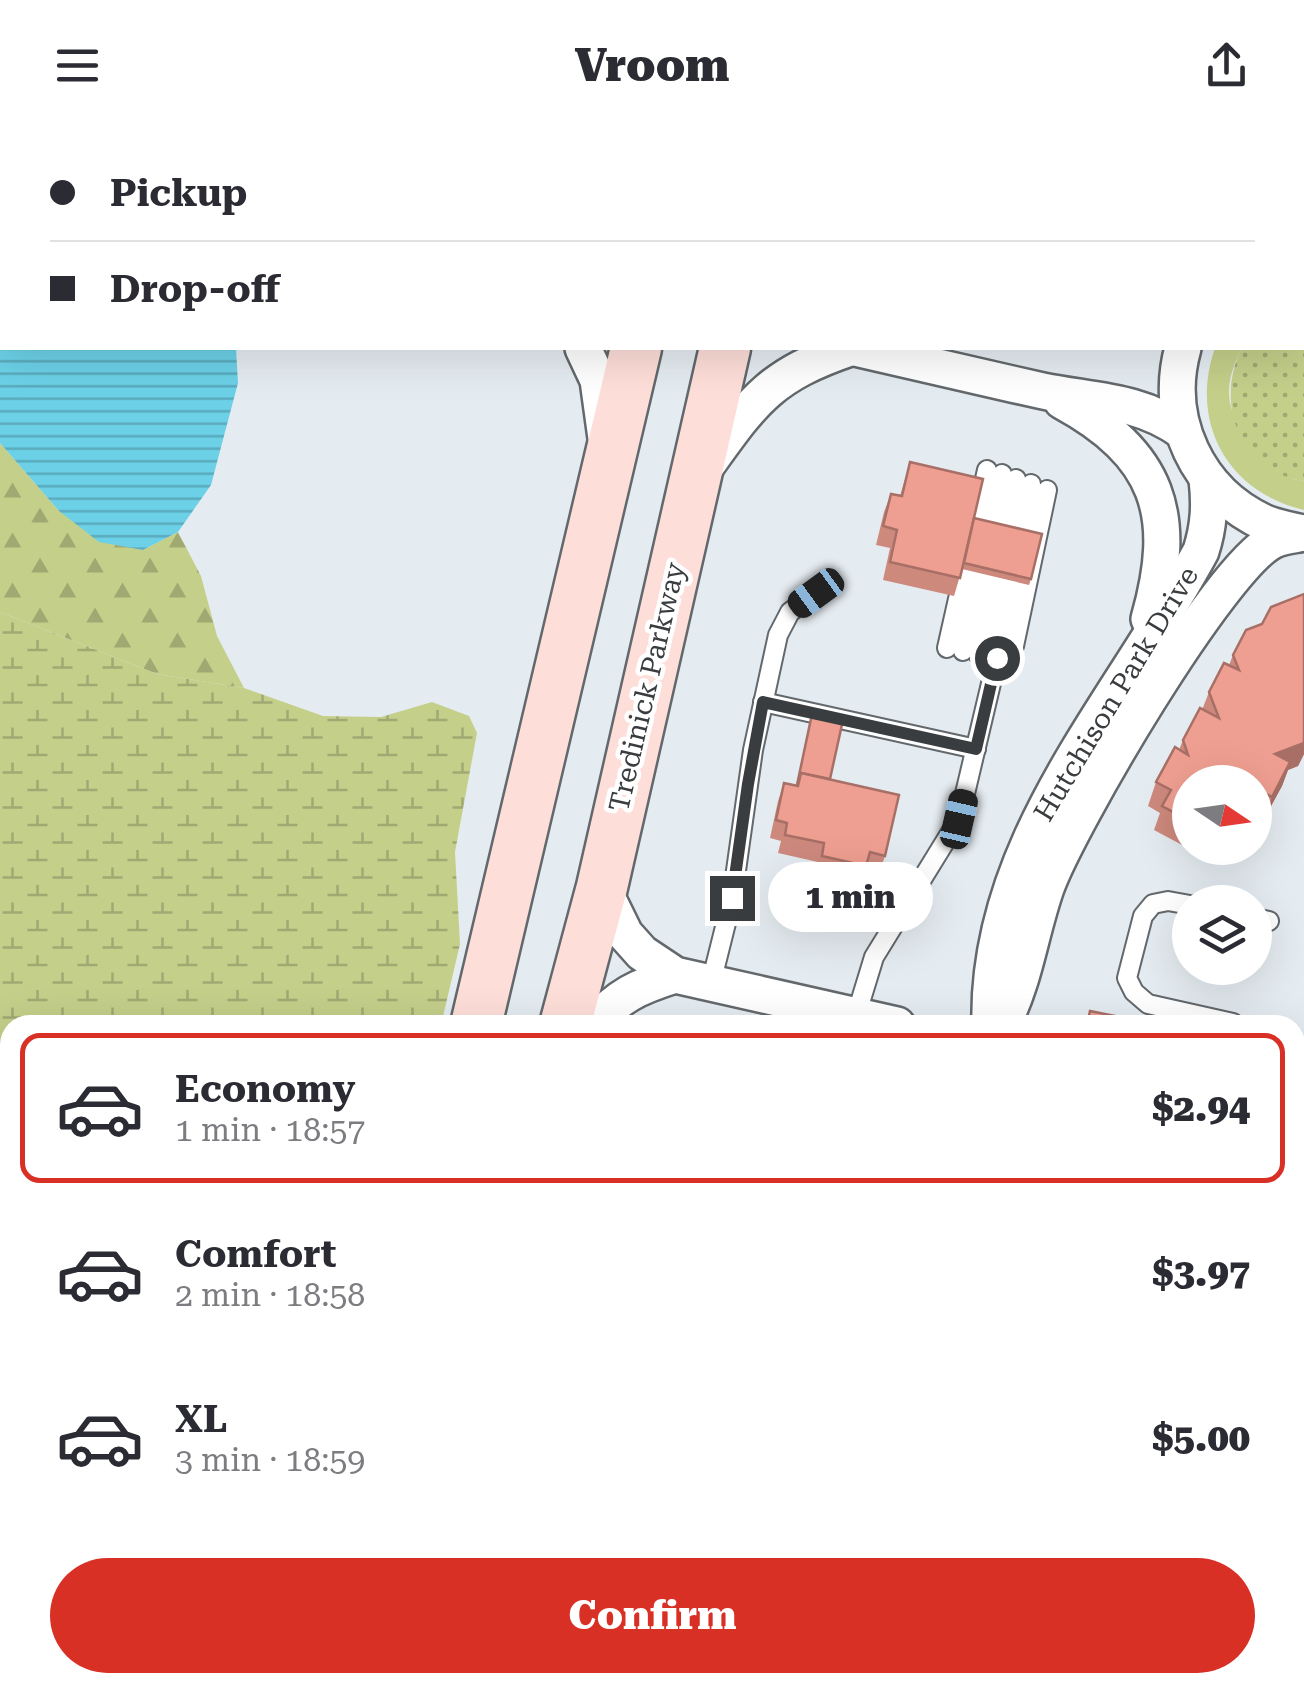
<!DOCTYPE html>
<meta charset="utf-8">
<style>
:root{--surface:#fff;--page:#f7f7f7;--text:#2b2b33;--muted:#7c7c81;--line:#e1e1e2;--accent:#d93025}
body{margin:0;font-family:"Roboto Serif",serif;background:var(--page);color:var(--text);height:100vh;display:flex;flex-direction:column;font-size:38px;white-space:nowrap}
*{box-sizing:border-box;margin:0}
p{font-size:32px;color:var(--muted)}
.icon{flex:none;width:55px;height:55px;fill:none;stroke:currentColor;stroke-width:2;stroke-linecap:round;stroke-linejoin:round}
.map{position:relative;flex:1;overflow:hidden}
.side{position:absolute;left:0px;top:885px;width:1305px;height:678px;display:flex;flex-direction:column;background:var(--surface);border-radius:30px 30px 0 0;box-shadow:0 10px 40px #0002}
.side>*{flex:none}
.guide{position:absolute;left:0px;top:0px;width:1305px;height:220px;box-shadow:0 10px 40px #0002;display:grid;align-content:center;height:220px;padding:0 50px;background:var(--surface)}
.needle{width:65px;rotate:103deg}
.buttons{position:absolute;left:1172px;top:635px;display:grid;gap:20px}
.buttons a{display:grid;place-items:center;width:100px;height:100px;border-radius:50%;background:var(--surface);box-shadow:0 10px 40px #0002;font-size:50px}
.end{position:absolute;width:45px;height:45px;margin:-22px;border:12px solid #3a3d3f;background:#fff;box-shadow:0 0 0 5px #fff}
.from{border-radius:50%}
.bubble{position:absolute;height:70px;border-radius:35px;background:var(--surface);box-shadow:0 10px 40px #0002;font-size:32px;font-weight:800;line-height:70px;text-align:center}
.car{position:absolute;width:30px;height:60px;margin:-30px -15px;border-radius:12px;box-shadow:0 0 8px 2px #0007;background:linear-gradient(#222 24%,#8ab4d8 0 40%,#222 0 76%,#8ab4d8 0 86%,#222 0)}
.guide b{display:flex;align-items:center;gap:35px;height:95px;font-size:38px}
.guide b+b{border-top:2px solid var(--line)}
.guide i{width:25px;height:25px;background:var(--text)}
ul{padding:18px 0 0;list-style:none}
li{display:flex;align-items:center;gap:30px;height:150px;margin:0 20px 15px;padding:0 30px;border:5px solid transparent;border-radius:20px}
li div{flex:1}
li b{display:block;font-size:38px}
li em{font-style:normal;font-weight:800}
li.current{border-color:var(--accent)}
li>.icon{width:90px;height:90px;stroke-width:1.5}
.cta{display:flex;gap:20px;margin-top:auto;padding:20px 50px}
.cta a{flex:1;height:115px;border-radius:60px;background:var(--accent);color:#fff;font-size:40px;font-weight:800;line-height:115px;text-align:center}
header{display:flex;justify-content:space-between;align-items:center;height:130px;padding:0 50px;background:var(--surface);font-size:45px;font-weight:800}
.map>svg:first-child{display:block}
</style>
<header><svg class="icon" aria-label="menu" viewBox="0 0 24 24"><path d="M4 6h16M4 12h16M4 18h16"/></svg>Vroom<svg class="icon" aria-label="share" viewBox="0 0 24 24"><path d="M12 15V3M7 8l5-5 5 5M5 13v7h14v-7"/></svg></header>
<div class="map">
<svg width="1304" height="1562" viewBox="0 0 1304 1562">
<defs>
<pattern id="forest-firs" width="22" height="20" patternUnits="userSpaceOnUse" patternTransform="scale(2.5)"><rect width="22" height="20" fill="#c4cf8a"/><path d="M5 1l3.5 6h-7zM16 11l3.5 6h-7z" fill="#a0a972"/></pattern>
<pattern id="wetland-marsh" width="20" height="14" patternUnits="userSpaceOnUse" patternTransform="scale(2.5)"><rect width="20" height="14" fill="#c4cf8a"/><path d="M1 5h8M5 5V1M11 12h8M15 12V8" fill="none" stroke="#a0a972"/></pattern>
<pattern id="garden-dots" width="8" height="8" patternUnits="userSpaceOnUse" patternTransform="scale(2.5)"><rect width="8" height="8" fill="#c4cf8a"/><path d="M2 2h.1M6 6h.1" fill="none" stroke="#a0a972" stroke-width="1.8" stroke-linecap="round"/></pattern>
<pattern id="water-rules" width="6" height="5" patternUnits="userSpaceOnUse" patternTransform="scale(2.5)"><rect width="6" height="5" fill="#6cd1e7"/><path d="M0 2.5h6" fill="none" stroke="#5aabbd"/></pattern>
</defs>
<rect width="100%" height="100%" fill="#e5ecf1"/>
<path fill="#c4cf8a" d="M 1215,218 L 1242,218 C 1207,285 1249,306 1293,349 L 1304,351 L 1304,380 C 1227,362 1189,292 1215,218 Z"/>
<path fill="url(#forest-firs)" d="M 0,313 L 59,381 L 143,420 L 178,402 L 201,446 L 217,506 L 244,558 L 157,544 L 0,482 Z"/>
<path fill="url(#wetland-marsh)" d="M 0,482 L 157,544 L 244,558 L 323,586 L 381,587 L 432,572 L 469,586 L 477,603 L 455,722 L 460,814 L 441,895 L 10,895 L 10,1158 L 0,1188 Z"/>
<path fill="url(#garden-dots)" d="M 1302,174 L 1304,174 L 1304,351 C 1239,342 1214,272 1242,218 L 1302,218 Z"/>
<path fill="url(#water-rules)" d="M 0,16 L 2,218 L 236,218 L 238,253 L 211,355 L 178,402 L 143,420 L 99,412 L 59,381 L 0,313 Z"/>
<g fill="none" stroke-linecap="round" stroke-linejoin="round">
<g stroke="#62686c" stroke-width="22">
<g id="lane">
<path d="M 1014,516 L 1047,360"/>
<path d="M 947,518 L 987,340"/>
<path d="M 963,521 L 1002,344"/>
<path d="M 978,524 L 1016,349"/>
<path d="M 994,528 L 1031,354"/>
<path d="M 763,572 L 976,619"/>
<path d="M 1190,775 L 1168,771 L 1153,774 L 1143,786 L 1127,848 L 1134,862 L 1148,874 L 1233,893"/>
<path d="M 1255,788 L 1269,791"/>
<path d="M 711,853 L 732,769 L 753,620 L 778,505 L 790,482 L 816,463"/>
<path d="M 856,886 L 874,827 L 959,689 L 997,528"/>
</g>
</g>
<g stroke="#62686c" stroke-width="40">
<g id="street">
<path d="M 172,0 L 175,2"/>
<path d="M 648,2 L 650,0"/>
<path d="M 1302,115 L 1304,115"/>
<path d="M 583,218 L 598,250 L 606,308"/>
<path d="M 855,218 C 917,232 980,247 1043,261 C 1092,271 1140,270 1182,301"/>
<path d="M 1183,218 C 1163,289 1197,362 1265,393 C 1277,398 1291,400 1303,403"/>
<path d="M 1062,271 C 1159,324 1179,384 1149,489"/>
<path d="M 704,339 C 753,271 768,246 850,218"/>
<path d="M 602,757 L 625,804 L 642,823 L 675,845 L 897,895"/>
<path d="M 592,895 C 620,865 637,857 675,845"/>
<path d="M 990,895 C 985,712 1120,572 1201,421 C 1209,396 1210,375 1207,349"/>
<path d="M 1002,895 C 1025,851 1030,804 1046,758 C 1068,696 1221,434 1274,410 C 1283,406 1295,405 1304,403"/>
<path d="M 1295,1437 L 1304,1425"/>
<path d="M 948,1552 L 952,1562"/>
<path d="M 1054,1562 L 1069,1552"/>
<path d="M 1117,1562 L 1133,1552"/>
</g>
</g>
<g stroke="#62686c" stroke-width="55">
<g id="secondary">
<path d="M 687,2 L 687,0"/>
<path d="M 776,2 L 776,0"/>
<path d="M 476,895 L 636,218"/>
<path d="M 565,895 L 602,757 L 725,218"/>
<path d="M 0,1419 L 10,1428"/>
<path d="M 0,1493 L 10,1501"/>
<path d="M 68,1552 L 78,1562"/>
<path d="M 147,1552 L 156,1562"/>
<path d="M 189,1552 L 226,1556 L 239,1552"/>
<path d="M 318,1562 L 321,1552"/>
<path d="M 384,1562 L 386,1552"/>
</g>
</g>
<use href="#lane" stroke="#fff" stroke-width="18"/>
<use href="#street" stroke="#fff" stroke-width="35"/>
<use href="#secondary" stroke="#feded9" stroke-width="50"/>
</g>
<g fill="#ce897d">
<path d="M 910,332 L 974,388 L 1031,449 L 1029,455 L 962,439 L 954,466 L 883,450 L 890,418 L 876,415 L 884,382 L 891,364 L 900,366 Z"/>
<path d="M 1304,464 L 1304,624 L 1298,636 L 1288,640 L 1282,656 L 1263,691 L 1256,687 L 1255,688 L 1255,652 L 1190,652 L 1190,718 L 1241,718 L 1234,731 L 1217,722 L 1212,731 L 1154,700 L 1160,683 L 1148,676 L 1156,652 L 1179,620 L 1183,610 L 1202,580 L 1209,562 L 1229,535 L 1233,525 L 1262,494 Z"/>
<path d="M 812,584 L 830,649 L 885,726 L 879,744 L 865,741 L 860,755 L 815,744 L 818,732 L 778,723 L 781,711 L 770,708 L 778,671 L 784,653 L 796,656 Z"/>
<path d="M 1304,1216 L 1304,1285 L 1295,1267 L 1295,1261 L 1300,1247 L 1296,1239 Z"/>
<path d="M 10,1250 L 10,1292 L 1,1290 Z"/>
</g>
<path fill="#a76f66" d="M 1304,613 L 1304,624 L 1298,636 L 1288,640 L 1282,656 L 1263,691 L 1272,667 L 1275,624 Z"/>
<g fill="#ef9f91" stroke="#a76f66" stroke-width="2.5">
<path d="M 910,332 L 983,349 L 960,448 L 890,432 L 897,400 L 883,396 L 891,364 L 902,366 Z"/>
<path d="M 974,388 L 1042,404 L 1031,449 L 964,433 Z"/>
<path d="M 1304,464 L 1304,613 L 1275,624 L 1290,632 L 1272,667 L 1255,658 L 1255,652 L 1190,652 L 1190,691 L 1162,676 L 1171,660 L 1156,652 L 1175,617 L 1188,625 L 1183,610 L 1200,578 L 1219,588 L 1209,562 L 1224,533 L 1239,540 L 1233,525 L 1246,500 L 1262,494 L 1271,477 Z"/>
<path d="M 812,584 L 843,590 L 830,649 L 801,643 L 797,655 Z"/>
<path d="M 801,643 L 899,665 L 885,726 L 870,722 L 866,736 L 822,726 L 824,713 L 785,705 L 787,693 L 776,690 L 784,653 L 798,656 Z"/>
<path d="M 1255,666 L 1259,676 L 1255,684 Z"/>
<path d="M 1090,881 L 1155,894 L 1155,895 L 1087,895 Z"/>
<path d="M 1304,1537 L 1304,1562 L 1247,1562 L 1262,1552 L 1295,1552 L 1295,1543 Z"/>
<path d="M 1165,1552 L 1208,1552 L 1214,1562 L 1167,1562 L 1162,1554 Z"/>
</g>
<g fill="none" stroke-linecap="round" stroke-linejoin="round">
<path stroke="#3a3d3f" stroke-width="12" d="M 732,768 L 748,654 L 763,572 L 976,619 L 997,528"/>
</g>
<g text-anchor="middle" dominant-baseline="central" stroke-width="9" stroke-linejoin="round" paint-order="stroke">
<g font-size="28" fill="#3a3d3f" stroke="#fff">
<text transform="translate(647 557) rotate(-77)">Tredinick Parkway</text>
<text transform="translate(1116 564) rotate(-59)">Hutchison Park Drive</text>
</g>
</g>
</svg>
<div class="buttons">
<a><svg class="needle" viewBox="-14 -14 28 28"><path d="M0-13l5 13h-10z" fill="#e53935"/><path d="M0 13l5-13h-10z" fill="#7c7c81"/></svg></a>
<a><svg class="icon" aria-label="layers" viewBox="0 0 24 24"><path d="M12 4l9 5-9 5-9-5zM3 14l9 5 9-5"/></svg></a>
</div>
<i class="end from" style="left:997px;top:528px"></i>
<i class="end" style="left:732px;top:768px"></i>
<div class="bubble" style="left:768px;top:732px;width:165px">1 min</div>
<i class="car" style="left:816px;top:463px;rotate:234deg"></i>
<i class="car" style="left:959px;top:689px;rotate:13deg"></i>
<div class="guide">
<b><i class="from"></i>Pickup</b>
<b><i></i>Drop-off</b>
</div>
<section class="side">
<ul>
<li class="current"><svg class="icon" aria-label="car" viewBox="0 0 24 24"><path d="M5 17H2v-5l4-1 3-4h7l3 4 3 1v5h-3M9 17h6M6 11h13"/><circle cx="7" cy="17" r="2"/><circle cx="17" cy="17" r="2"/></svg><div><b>Economy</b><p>1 min · 18:57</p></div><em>$2.94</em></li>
<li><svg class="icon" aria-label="car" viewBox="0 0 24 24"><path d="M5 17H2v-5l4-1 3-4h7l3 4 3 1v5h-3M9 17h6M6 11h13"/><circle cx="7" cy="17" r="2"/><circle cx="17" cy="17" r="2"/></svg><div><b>Comfort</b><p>2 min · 18:58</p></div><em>$3.97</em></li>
<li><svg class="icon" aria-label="car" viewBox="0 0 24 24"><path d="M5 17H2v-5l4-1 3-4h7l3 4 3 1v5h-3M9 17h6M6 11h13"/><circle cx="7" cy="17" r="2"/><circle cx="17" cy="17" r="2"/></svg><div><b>XL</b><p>3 min · 18:59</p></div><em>$5.00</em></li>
</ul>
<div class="cta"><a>Confirm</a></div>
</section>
</div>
